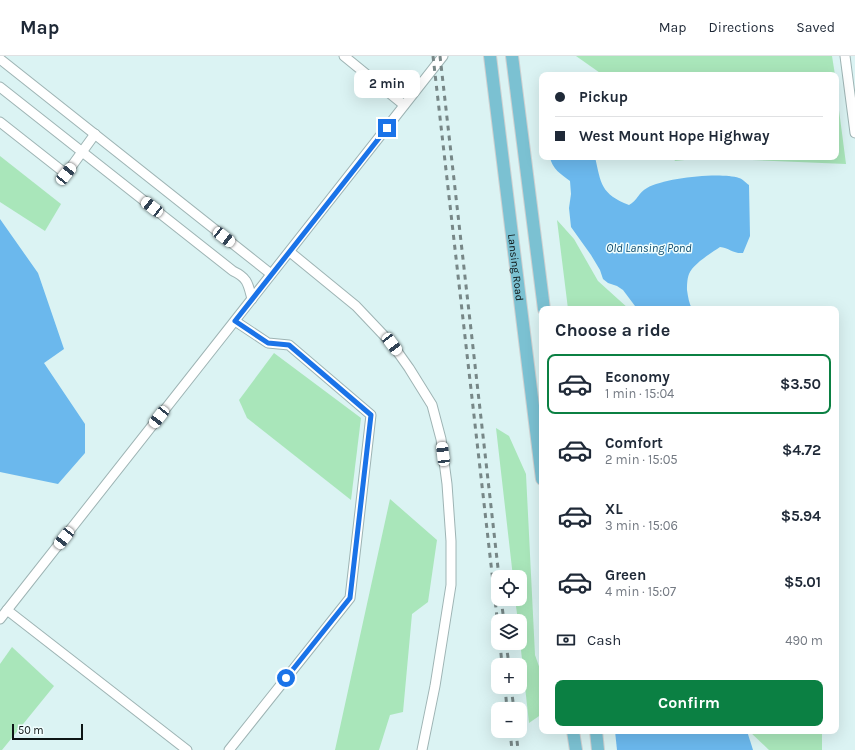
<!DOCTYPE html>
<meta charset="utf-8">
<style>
:root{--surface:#fff;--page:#f2f2f3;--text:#1f2937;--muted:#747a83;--line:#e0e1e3;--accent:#0b8043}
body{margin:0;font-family:Karla,sans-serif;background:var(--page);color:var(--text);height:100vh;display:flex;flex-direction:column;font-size:15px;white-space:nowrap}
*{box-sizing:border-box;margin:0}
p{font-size:13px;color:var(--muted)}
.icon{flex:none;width:22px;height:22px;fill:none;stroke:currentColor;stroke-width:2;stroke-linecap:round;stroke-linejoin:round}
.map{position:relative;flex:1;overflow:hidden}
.sheet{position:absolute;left:539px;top:250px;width:300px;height:428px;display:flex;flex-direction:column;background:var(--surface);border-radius:8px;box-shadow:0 4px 16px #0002}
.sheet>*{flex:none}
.guide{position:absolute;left:539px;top:16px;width:300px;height:88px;border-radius:8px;box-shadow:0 4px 16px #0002;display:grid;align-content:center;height:88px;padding:0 16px;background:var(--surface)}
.tools{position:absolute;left:491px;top:514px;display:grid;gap:8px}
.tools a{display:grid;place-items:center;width:36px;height:36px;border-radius:8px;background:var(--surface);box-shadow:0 4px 16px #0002;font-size:20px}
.scale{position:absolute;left:12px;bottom:10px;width:71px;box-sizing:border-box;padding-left:4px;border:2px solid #0d1515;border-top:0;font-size:11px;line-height:14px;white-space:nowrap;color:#0d1515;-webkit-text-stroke:3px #f0fefe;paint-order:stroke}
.end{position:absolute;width:18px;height:18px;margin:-9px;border:5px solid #1a73e8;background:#fff;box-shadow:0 0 0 2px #fff}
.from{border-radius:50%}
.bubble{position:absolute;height:28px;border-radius:8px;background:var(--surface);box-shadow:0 4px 16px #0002;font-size:13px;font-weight:700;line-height:28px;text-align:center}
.car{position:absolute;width:12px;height:24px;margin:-12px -6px;border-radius:5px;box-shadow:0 0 3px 1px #0007;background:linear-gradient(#fff 24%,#345 0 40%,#fff 0 76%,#345 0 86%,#fff 0)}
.guide b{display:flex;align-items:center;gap:14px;height:38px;font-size:15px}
.guide b+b{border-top:1px solid var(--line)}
.guide i{width:10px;height:10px;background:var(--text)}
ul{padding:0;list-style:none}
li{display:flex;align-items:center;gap:12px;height:60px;margin:0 8px 6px;padding:0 8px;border:2px solid transparent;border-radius:8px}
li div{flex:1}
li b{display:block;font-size:15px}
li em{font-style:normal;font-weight:700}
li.active{border-color:var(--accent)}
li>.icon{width:36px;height:36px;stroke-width:1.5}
h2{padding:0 16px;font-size:18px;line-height:48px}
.pay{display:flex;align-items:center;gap:10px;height:44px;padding:0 16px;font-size:15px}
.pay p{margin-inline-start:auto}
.primary-button{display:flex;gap:8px;margin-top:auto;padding:8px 16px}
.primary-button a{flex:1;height:46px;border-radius:8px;background:var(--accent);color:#fff;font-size:16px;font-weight:700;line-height:46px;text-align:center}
header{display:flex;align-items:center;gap:24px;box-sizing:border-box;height:56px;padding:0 20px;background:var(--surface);border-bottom:1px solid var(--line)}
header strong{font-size:19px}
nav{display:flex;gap:22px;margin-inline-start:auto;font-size:14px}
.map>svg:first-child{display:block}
</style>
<header>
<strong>Map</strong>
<nav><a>Map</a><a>Directions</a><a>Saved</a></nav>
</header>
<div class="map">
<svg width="855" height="694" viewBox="0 0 855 694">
<rect width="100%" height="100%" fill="#dbf3f3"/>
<g fill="#a9e6ba">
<path d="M 576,0 L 832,0 L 835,19 L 603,19 Z"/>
<path d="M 836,31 L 846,108 L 704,102 L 675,105 L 673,101 L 836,101 Z"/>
<path d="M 0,100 L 61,148 L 45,175 L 0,146 Z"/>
<path d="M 557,164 L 574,183 L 598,225 L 629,253 L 568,253 Z"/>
<path d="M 274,297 L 361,362 L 351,444 L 247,362 L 239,344 Z"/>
<path d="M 496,372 L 509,380 L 526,418 L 535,599 L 542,619 L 542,658 L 529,667 L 520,585 L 520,565 L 518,565 L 515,543 L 520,543 L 520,521 L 513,521 Z"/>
<path d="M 390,443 L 437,484 L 428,546 L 412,558 L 403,656 L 390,659 L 379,694 L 335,694 Z"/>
<path d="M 12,591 L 54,630 L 2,694 L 0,694 L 0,608 Z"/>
<path d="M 749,675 L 822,675 L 822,694 L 769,694 Z"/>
</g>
<g fill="#6bb8ed">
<path d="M 550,101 L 595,101 C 601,128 601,138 629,149 C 637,145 639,136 647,132 C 665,122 719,116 739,122 C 743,123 746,127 749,129 L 750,180 L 743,197 C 734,198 729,192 720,191 C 711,197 693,208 689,218 C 687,223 687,230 687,234 C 688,241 689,247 692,253 L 635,253 L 635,250 L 623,234 L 617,230 L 608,227 L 603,223 L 600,214 L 591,199 L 571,171 L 569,152 L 571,138 L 570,125 C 561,118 552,113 550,101 Z"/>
<path d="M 0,163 L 38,217 L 64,293 L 44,307 L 85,368 L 85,397 L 58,428 L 0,416 Z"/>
<path d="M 615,675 L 747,675 L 753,694 L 617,694 Z"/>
</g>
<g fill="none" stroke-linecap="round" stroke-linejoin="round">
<g stroke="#9eb4b4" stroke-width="11">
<g id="minor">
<path d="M 344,0 L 404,49"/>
<path d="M 845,0 L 855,77"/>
<path d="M 0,3 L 271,218"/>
<path d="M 0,31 L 233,215 C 248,222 248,228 252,243"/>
<path d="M 0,66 L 66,118 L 95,78"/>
<path d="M 290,196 L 356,250 L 392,288 L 409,312 L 432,349 L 441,383 L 447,428 L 451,485 L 451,529 L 435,630 L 422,694"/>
<path d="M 7,554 L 187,694"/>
<path d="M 0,563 L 443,0"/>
<path d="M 229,694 L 350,542 L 371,359 L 289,289 L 268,287 L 235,265"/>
</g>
</g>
<g stroke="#cfd0d0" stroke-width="14">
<g id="major">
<path id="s1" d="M 490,0 L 542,423"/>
<path d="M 512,0 L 544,253"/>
<path d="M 573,675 L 576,694"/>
<path d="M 596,675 L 598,694"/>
</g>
</g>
<use href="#minor" stroke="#fff" stroke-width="9"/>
<use href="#major" stroke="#7bc1d2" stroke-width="12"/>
<g stroke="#778787" stroke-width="3" stroke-dasharray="5 5" stroke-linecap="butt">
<path d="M 433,0 L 498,570"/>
<path d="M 440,0 L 499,521"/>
<path d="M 501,543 L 504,565"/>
<path d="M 500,587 L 502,609"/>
<path d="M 506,587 L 509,609"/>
<path d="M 505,631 L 507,653"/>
<path d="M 511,631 L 514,653"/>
<path d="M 510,675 L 512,694"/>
<path d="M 516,675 L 518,694"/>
</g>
</g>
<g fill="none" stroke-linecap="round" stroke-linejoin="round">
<path stroke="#1a73e8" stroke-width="5" d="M 286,622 L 350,542 L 371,359 L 289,289 L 268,287 L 235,265 L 387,72"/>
</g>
<g text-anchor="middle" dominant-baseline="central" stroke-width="3" stroke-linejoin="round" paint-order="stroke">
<g font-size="11" fill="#0d1515" stroke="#f0fefe">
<text stroke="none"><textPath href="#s1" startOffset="213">Lansing Road</textPath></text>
</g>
<g font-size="12" font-style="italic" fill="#0b496c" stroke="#f0fefe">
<text x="649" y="192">Old Lansing Pond</text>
</g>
</g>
</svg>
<div class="tools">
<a><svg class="icon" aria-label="locate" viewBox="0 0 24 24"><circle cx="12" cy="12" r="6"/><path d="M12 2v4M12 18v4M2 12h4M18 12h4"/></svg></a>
<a><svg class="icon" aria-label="layers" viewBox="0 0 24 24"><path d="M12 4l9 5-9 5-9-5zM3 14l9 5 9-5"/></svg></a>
<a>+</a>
<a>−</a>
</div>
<div class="scale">50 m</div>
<i class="end from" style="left:286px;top:622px"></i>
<i class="end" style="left:387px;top:72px"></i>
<div class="bubble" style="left:354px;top:14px;width:66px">2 min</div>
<i class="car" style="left:66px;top:118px;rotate:39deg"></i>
<i class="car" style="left:152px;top:151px;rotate:308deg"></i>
<i class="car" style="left:224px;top:181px;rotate:128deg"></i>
<i class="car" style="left:392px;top:288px;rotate:143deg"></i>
<i class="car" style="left:159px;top:361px;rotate:218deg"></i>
<i class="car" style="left:443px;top:398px;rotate:353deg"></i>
<i class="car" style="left:64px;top:482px;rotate:218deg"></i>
<div class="guide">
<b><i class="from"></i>Pickup</b>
<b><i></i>West Mount Hope Highway</b>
</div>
<section class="sheet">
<h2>Choose a ride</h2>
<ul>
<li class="active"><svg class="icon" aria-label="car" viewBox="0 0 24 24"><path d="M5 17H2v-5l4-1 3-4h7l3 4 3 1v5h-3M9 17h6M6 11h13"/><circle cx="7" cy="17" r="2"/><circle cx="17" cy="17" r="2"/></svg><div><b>Economy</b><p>1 min · 15:04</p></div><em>$3.50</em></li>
<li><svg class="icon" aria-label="car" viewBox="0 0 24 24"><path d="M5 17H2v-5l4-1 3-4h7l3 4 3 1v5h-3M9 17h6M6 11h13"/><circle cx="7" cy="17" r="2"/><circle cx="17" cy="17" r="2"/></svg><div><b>Comfort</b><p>2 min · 15:05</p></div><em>$4.72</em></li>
<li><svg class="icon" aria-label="car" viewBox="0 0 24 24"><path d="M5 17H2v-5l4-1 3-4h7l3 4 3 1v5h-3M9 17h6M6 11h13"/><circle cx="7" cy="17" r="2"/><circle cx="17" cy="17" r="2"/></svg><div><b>XL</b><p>3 min · 15:06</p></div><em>$5.94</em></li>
<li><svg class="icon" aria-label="car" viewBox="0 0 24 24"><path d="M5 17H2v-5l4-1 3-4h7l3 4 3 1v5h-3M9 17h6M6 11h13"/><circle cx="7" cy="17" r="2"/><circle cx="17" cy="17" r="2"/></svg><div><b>Green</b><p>4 min · 15:07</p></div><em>$5.01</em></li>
</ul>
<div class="pay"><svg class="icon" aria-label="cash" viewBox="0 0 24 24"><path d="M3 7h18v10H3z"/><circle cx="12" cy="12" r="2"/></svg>Cash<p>490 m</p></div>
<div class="primary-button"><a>Confirm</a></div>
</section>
</div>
